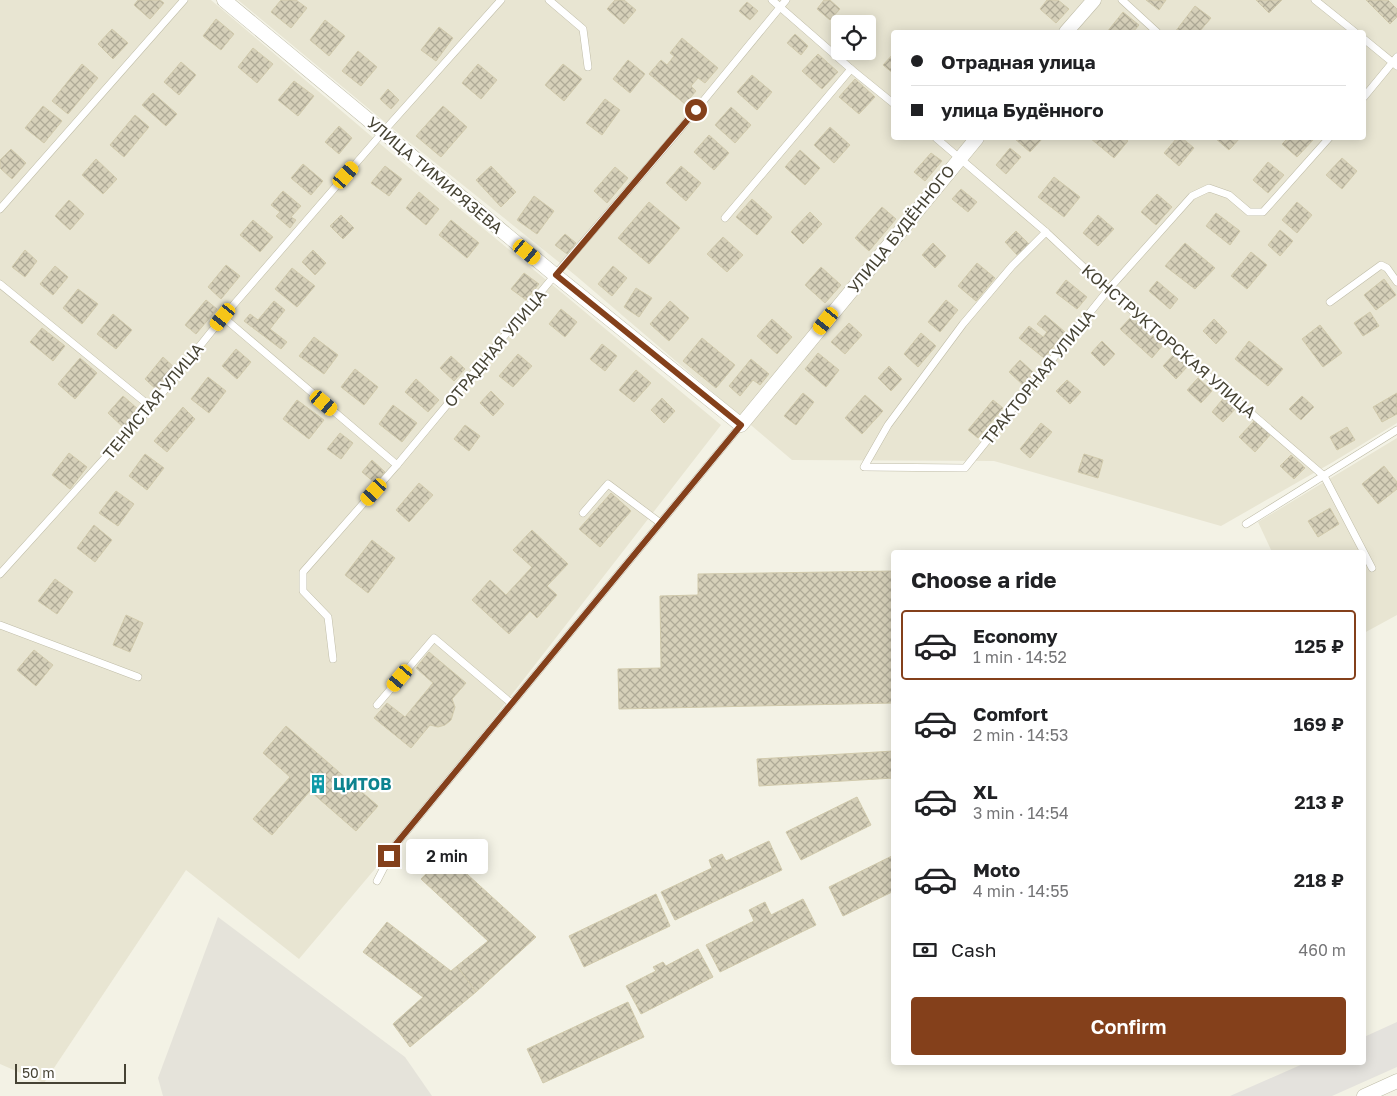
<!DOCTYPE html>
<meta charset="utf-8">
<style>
:root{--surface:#fff;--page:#f2f2f2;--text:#202124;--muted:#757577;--line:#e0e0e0;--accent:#84401b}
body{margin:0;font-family:"Golos Text",sans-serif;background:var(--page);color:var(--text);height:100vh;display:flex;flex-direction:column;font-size:19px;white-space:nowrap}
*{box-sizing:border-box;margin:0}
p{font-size:16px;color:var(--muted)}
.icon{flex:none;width:28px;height:28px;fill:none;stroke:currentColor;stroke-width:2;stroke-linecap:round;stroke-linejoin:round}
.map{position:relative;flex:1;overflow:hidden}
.drawer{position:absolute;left:891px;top:550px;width:475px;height:515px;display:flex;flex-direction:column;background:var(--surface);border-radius:5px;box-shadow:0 2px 12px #0003}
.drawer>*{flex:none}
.top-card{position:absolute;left:891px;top:30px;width:475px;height:110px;border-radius:5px;box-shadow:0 2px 12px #0003;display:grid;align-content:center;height:110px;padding:0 20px;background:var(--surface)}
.fabs{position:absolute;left:831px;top:15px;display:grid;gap:10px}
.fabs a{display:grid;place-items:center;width:45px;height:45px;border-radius:5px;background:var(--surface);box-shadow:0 2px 12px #0003;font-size:25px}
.scale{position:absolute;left:15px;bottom:12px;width:111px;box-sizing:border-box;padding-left:5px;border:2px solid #464334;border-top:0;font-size:14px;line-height:18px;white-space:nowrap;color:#464334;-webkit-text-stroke:4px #fff;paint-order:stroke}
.end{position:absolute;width:22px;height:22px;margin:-11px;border:6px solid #84401b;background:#fff;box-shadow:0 0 0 2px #fff}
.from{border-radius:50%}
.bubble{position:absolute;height:35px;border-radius:5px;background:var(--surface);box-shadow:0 2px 12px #0003;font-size:16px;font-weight:600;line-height:35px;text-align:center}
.car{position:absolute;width:15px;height:30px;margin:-15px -8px;border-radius:6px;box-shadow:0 0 4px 1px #0007;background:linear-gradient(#f5c518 24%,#345 0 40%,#f5c518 0 76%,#345 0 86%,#f5c518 0)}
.top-card b{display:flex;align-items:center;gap:18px;height:48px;font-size:19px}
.top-card b+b{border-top:1px solid var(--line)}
.top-card i{width:12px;height:12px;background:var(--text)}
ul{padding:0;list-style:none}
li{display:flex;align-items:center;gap:15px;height:70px;margin:0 10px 8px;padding:0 10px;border:2px solid transparent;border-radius:5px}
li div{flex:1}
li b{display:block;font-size:19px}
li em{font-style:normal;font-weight:600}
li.current{border-color:var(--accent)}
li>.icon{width:45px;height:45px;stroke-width:1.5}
h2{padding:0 20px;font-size:22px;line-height:60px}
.pay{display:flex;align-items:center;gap:12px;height:55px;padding:0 20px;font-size:19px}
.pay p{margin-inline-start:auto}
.primary-button{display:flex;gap:10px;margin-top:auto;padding:10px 20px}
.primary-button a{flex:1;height:58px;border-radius:5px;background:var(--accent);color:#fff;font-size:20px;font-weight:600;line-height:58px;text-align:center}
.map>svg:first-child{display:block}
</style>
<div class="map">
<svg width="1397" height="1096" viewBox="0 0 1397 1096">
<defs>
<pattern id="building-cross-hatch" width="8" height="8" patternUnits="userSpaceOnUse" patternTransform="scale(1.25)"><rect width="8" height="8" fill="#d6d0b9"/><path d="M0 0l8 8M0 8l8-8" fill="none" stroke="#afaa97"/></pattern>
</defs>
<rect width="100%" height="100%" fill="#f3f2e5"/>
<g fill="#e8e5d2" fill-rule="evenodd">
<path d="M 0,0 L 211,0 L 391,153 L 567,297 L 721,425 L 396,844 L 299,959 L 186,870 L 44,1083 L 0,1064 Z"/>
<path d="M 238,0 L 1397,0 L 1397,423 L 1333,462 L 1221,526 L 994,461 L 792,460 L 575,275 L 398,133 ZM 840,24 L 868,24 L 868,51 L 840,51 ZM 894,32 L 1364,32 L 1364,138 L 894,138 Z"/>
<path d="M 1397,438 L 1397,615 L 1364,633 L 1364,552 L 1272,552 L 1258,522 Z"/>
</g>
<path fill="#e5e3da" d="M 218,917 L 405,1057 L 432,1096 L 163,1096 L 158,1078 Z"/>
<path fill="#e4e2dd" d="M 1397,1022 L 1397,1067 L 1332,1096 L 1230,1096 L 1305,1063 L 1364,1062 L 1364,1037 Z"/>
<g fill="url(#building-cross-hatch)" stroke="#d1caac">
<path d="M 138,0 L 160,0 L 164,3 L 150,19 L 134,5 Z"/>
<path d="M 281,0 L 296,0 L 307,8 L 291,28 L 271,12 Z"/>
<path d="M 615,0 L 624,0 L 636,10 L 624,24 L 607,9 Z"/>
<path d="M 824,0 L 830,0 L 840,9 L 830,20 L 817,9 Z"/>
<path d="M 1047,0 L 1058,0 L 1069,9 L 1056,23 L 1040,9 Z"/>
<path d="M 1146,0 L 1166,0 L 1159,10 Z"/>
<path d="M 1256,0 L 1282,0 L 1269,13 Z"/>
<path d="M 1366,0 L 1388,0 L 1397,9 L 1397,17 L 1390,24 Z"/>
<path d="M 747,2 L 758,11 L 750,20 L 739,11 Z"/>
<path d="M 1195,6 L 1211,18 L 1199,32 L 1175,32 Z"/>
<path d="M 1123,12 L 1139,25 L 1133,32 L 1107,32 Z"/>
<path d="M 216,19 L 234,34 L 221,50 L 203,36 Z"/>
<path d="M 325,20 L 345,36 L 329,56 L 310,40 Z"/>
<path d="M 439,27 L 453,38 L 436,61 L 421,50 Z"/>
<path d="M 112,29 L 128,43 L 113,59 L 98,44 Z"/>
<path d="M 795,34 L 808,46 L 801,55 L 787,43 Z"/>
<path d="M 682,38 L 718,68 L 705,83 L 698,78 L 691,86 L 696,91 L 685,104 L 649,74 L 661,60 L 667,65 L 674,56 L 670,53 Z"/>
<path d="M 253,48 L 273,64 L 257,83 L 238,67 Z"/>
<path d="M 358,51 L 377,67 L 361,86 L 342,71 Z"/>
<path d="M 894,53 L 894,74 L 883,65 Z"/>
<path d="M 818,54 L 838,72 L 822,89 L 802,71 Z"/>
<path d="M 628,60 L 645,74 L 630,93 L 613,79 Z"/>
<path d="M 181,62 L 196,75 L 179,95 L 164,82 Z"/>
<path d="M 82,64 L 98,78 L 68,114 L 52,101 Z"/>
<path d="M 478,64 L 497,80 L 481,99 L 462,83 Z"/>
<path d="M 563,64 L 582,79 L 564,101 L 545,85 Z"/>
<path d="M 752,75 L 772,92 L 757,110 L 737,92 Z"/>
<path d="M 855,79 L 875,97 L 859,114 L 839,97 Z"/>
<path d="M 294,81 L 314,96 L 298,116 L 278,100 Z"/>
<path d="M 388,89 L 399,100 L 391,109 L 380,99 Z"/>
<path d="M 153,93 L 177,114 L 166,126 L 142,105 Z"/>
<path d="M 605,99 L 620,110 L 602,135 L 586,123 Z"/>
<path d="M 43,106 L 62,121 L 44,143 L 25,128 Z"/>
<path d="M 443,106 L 467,127 L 441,157 L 416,136 Z"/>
<path d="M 731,107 L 751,125 L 735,143 L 715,125 Z"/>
<path d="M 135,115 L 149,127 L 124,157 L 110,145 Z"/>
<path d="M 339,126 L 352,138 L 339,154 L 325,142 Z"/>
<path d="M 830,127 L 850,145 L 834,163 L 814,145 Z"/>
<path d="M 709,135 L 729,153 L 714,170 L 694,152 Z"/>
<path d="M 1016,138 L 1043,138 L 1030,152 L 1015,139 Z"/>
<path d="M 1090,138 L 1124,138 L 1128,141 L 1114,158 Z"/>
<path d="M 1177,138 L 1182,138 L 1194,148 L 1179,166 L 1164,153 Z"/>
<path d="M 1215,138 L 1240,138 L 1229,150 Z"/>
<path d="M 1288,138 L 1310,138 L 1313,140 L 1297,157 L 1282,144 Z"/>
<path d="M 1010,148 L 1021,157 L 1006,174 L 996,165 Z"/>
<path d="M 11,149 L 26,163 L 12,179 L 0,168 L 0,160 Z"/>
<path d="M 800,150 L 820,168 L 805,185 L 785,167 Z"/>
<path d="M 931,153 L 942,161 L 925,181 L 914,172 Z"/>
<path d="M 1342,158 L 1357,171 L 1342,189 L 1326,175 Z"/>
<path d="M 96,159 L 117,179 L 103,194 L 82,175 Z"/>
<path d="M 1268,162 L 1284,175 L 1268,193 L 1253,180 Z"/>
<path d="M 303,164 L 323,181 L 311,195 L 291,178 Z"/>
<path d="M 385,166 L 402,179 L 389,196 L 371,183 Z"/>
<path d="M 491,166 L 516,192 L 501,207 L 476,180 Z"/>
<path d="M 681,166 L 701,183 L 686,201 L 666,183 Z"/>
<path d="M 615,167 L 628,178 L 607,203 L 594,191 Z"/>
<path d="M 1054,177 L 1080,197 L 1064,217 L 1038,197 Z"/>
<path d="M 961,189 L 977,202 L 968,212 L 952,199 Z"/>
<path d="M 283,191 L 301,206 L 291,217 L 296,220 L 290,228 L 276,216 L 280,212 L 271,205 Z"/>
<path d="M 419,192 L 439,209 L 426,225 L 406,208 Z"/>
<path d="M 1157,194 L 1172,207 L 1156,225 L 1141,212 Z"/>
<path d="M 534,196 L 554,211 L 537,234 L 517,220 Z"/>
<path d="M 752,199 L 772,217 L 757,235 L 736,217 Z"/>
<path d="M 69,200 L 84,214 L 70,230 L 55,216 Z"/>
<path d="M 649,202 L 680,228 L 649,264 L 618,238 Z"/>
<path d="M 1297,202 L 1312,215 L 1297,233 L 1282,220 Z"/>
<path d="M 882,207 L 896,219 L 869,251 L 855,238 Z"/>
<path d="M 810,212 L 822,224 L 803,244 L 791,232 Z"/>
<path d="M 1216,213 L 1240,231 L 1230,245 L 1206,226 Z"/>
<path d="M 341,215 L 354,228 L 343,239 L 330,226 Z"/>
<path d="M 1098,215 L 1114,229 L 1098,246 L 1083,233 Z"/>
<path d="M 253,220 L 273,237 L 260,252 L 240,235 Z"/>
<path d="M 451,220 L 479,243 L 467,258 L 439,235 Z"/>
<path d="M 1280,230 L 1293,241 L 1280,256 L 1268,245 Z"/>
<path d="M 1016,231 L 1029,244 L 1018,256 L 1005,242 Z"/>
<path d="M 565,234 L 576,243 L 567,254 L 555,245 Z"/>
<path d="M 723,237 L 743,255 L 727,272 L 707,254 Z"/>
<path d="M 933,243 L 946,256 L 935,268 L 922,255 Z"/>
<path d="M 1185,243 L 1215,268 L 1195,289 L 1165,266 Z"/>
<path d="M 25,250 L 37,261 L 25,277 L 12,267 Z"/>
<path d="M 313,250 L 326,263 L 315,275 L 302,262 Z"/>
<path d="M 1251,252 L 1267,265 L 1247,289 L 1231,276 Z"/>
<path d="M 977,263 L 995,278 L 976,301 L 958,286 Z"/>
<path d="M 226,265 L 240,276 L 221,299 L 208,287 Z"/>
<path d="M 55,266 L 68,277 L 53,295 L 40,284 Z"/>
<path d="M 613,266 L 627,278 L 612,296 L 598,284 Z"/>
<path d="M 821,267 L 841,285 L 825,303 L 805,285 Z"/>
<path d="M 292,268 L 315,286 L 297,307 L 275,289 Z"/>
<path d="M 524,273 L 539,284 L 526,300 L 511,289 Z"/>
<path d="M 1384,279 L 1396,295 L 1376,310 L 1364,295 Z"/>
<path d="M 1066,280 L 1087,297 L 1077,309 L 1056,293 Z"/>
<path d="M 1157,281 L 1178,299 L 1170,309 L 1149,291 Z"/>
<path d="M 636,288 L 652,298 L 639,317 L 624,307 Z"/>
<path d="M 78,289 L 98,304 L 82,324 L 63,308 Z"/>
<path d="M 206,300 L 217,309 L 196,334 L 185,325 Z"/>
<path d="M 946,300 L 958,310 L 940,332 L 928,322 Z"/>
<path d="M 274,301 L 285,310 L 270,329 L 287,342 L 281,349 L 244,321 L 250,314 L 258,320 Z"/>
<path d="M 670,301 L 689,318 L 669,341 L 650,324 Z"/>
<path d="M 561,309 L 577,322 L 565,337 L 549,324 Z"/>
<path d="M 1370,312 L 1379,326 L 1363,336 L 1354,323 Z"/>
<path d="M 113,314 L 132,330 L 116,349 L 97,334 Z"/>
<path d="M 1045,315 L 1065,332 L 1044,358 L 1019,338 L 1029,326 L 1043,337 L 1047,332 L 1037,324 Z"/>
<path d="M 1131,317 L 1163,345 L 1152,358 L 1120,329 Z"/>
<path d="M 772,319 L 792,337 L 777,354 L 757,336 Z"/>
<path d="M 1214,319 L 1227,332 L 1216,344 L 1203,331 Z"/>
<path d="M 849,323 L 862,335 L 845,354 L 831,342 Z"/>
<path d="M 1320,325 L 1342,353 L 1323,367 L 1302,339 Z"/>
<path d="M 42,328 L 65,346 L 53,361 L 30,342 Z"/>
<path d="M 921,333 L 936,346 L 918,367 L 904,354 Z"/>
<path d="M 314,337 L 338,355 L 324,374 L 299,356 Z"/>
<path d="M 702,338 L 735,365 L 716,388 L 683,361 Z"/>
<path d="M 1102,341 L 1115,354 L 1104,366 L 1091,353 Z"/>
<path d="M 1249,341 L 1283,369 L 1268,386 L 1235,359 Z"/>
<path d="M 602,344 L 617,356 L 605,371 L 590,359 Z"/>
<path d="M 236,349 L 251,362 L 237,379 L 222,366 Z"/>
<path d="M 818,353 L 839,370 L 826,387 L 805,369 Z"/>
<path d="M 518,354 L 532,366 L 513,387 L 499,376 Z"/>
<path d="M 1174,354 L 1187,367 L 1176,379 L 1163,366 Z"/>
<path d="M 451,356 L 465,369 L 454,381 L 440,368 Z"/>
<path d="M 163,357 L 177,370 L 159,392 L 145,379 Z"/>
<path d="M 80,358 L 97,373 L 75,399 L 58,384 Z"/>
<path d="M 751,359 L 769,374 L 760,385 L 753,380 L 740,396 L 729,386 Z"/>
<path d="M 1020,360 L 1034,373 L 1023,385 L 1009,372 Z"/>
<path d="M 889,366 L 902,379 L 891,391 L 878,378 Z"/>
<path d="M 355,369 L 378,387 L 364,405 L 341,387 Z"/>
<path d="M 636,370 L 651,383 L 634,402 L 619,390 Z"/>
<path d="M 208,377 L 226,391 L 209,413 L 191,399 Z"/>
<path d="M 1198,378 L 1212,391 L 1201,403 L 1187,390 Z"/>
<path d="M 416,379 L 439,400 L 428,412 L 405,392 Z"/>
<path d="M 1067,380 L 1081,392 L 1070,404 L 1056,391 Z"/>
<path d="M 491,391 L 504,404 L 493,416 L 480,403 Z"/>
<path d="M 803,393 L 814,402 L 796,425 L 784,416 Z"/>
<path d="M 1397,393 L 1397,414 L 1382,422 L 1373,407 Z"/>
<path d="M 1227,394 L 1239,405 L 1223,422 L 1212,412 Z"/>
<path d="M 865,395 L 883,411 L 862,434 L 845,418 Z"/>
<path d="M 123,396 L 139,410 L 124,428 L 108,413 Z"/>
<path d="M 1302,396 L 1314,407 L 1301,420 L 1289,409 Z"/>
<path d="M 662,398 L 675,411 L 664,423 L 651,410 Z"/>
<path d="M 297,400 L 324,420 L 309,439 L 283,419 Z"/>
<path d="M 993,400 L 1003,408 L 978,438 L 968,430 Z"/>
<path d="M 393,405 L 417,423 L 402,442 L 379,424 Z"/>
<path d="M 183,407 L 195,419 L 167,452 L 154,441 Z"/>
<path d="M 1255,420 L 1271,434 L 1255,452 L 1239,437 Z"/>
<path d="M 1041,423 L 1052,432 L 1030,458 L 1020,449 Z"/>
<path d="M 465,425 L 480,436 L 469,451 L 454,439 Z"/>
<path d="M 1347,427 L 1355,440 L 1337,450 L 1330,437 Z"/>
<path d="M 340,433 L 353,443 L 341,459 L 327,449 Z"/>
<path d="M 69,453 L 87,467 L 70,489 L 52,475 Z"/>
<path d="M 145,454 L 164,468 L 147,490 L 129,476 Z"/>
<path d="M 1084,454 L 1103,460 L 1098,478 L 1078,472 Z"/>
<path d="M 1291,455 L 1305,468 L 1294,479 L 1280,466 Z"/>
<path d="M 372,460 L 385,472 L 375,483 L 362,472 Z"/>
<path d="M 1384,466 L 1397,482 L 1397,489 L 1378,504 L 1362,484 Z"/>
<path d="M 419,483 L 433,495 L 409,522 L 396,510 Z"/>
<path d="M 116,491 L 134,504 L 118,526 L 99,513 Z"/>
<path d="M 611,493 L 631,511 L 600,547 L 579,529 Z"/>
<path d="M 1330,508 L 1339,524 L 1318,537 L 1308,521 Z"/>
<path d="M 94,525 L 112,540 L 95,562 L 77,548 Z"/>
<path d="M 532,530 L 568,564 L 547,586 L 557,595 L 537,618 L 530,611 L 509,634 L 472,600 L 490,580 L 506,595 L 532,567 L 513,550 Z"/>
<path d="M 372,540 L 395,558 L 368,593 L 345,575 Z"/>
<path d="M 894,571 L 894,703 L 619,709 L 618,669 L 661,668 L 660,596 L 698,595 L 698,574 Z"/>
<path d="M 55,579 L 73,592 L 57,614 L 38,601 Z"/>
<path d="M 126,615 L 143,623 L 130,652 L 113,645 Z"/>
<path d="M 34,650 L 53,665 L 36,686 L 17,670 Z"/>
<path d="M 429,652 L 466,683 L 452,699 L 455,707 L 451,720 L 445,725 L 438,727 L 430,725 L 411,748 L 374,718 L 387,703 L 405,717 L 433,683 L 416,668 Z"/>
<path d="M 286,726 L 378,806 L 356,831 L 310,791 L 272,835 L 253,819 L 290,777 L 263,753 Z"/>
<path d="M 894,751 L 894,778 L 759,786 L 757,759 Z"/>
<path d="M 857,797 L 871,825 L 801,860 L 786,832 Z"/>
<path d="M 769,841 L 782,870 L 675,920 L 661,892 L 712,868 L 709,860 L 722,854 L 726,861 Z"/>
<path d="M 445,854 L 536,937 L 476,992 L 457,966 L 488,941 L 421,879 Z"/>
<path d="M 894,855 L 894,891 L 843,916 L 829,887 Z"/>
<path d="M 656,894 L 670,926 L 584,967 L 569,936 Z"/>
<path d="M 803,899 L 816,925 L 720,972 L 706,945 L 754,921 L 749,910 L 765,902 L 771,915 Z"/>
<path d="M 387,922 L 451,971 L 457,966 L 476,992 L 410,1047 L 393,1024 L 423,997 L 363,952 Z"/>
<path d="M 698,949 L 713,977 L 641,1014 L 626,986 L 656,971 L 653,967 L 663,962 L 666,966 Z"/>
<path d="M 628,1002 L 644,1037 L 543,1083 L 527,1049 Z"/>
</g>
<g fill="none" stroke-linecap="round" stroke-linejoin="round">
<g stroke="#bfbca7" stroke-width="8">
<g id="lane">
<path d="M 549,0 L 583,29 L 588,67"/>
<path d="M 772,0 L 851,69 L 894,104"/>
<path d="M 1122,0 L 1157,32"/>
<path d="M 1315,0 L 1355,32"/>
<path d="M 1364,39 L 1397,66"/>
<path d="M 1364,97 L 1397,57"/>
<path d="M 936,138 L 1046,232 L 1108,290 L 1324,476 L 1372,568"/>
<path d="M 0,209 L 184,0"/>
<path d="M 725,218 L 851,69"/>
<path d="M 1046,232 L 1012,266 L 963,324 L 888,425 L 864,467 L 965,468 L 1108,290 L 1192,196 L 1209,188 L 1229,195 L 1249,212 L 1263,212 L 1329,138"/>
<path d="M 0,284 L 151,407"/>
<path d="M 1330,302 L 1381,265 L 1387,268 L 1397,282"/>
<path d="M 223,317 L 397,465"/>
<path d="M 583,513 L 608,484 L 659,522"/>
<path d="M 1246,524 L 1397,430"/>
<path d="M 0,574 L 151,407 L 223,317 L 383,132 L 501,0"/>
<path d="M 0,625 L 138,677"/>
<path d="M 333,659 L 328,617 L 303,591 L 303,572 L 397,465 L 555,275 L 672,139 L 786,0"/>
<path d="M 377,705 L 434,638 L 511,703"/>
<path d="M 377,881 L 396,844 L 741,425"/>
</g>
</g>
<g stroke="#bfbca7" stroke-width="15">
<g id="street">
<path d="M 224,0 L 555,275 L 741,425 L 977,138"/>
<path d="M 1066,32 L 1094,0"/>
<path d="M 1364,1096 L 1397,1081"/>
</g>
</g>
<use href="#lane" stroke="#fff" stroke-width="7"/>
<use href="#street" stroke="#fff" stroke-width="14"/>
</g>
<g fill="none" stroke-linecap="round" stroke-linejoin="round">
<path stroke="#84401b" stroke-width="6" d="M 389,856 L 396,844 L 741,425 L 556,275 L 696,110"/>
</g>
<defs>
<g id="building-bare" transform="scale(1.5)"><path d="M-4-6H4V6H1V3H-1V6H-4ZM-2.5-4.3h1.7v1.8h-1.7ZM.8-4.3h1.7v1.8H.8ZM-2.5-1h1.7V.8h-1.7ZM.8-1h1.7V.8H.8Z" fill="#0f9aa8" stroke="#fff" stroke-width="2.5" paint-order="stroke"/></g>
</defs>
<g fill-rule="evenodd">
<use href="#building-bare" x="318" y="784"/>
</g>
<g text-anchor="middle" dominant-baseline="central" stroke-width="4.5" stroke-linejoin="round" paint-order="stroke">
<g font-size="16" fill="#464334" stroke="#fff">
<text transform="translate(435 175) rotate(40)">УЛИЦА ТИМИРЯЗЕВА</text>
<text transform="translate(901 229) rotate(-51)">УЛИЦА БУДЁННОГО</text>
<text transform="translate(1169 341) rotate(41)">КОНСТРУКТОРСКАЯ УЛИЦА</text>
<text transform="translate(495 348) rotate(-50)">ОТРАДНАЯ УЛИЦА</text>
<text transform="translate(1038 377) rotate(-51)">ТРАКТОРНАЯ УЛИЦА</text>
<text transform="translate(153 401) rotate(-50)">ТЕНИСТАЯ УЛИЦА</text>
</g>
<g font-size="16" font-weight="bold" fill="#0d838f" stroke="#fff" text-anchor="start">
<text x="333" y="784">ЦИТОВ</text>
</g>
</g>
</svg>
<div class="fabs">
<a><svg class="icon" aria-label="locate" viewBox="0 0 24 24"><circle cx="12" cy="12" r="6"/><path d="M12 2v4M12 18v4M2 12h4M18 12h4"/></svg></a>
</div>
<div class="scale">50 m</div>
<i class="end from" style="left:696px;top:110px"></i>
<i class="end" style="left:389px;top:856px"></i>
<div class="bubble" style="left:406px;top:839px;width:82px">2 min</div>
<i class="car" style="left:346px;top:175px;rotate:41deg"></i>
<i class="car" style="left:527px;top:252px;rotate:129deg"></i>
<i class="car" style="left:223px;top:317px;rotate:219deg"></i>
<i class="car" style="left:826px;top:321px;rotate:219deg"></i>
<i class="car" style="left:324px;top:403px;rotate:130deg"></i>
<i class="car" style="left:374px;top:492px;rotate:222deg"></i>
<i class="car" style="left:400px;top:678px;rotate:220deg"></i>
<div class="top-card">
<b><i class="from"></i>Отрадная улица</b>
<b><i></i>улица Будённого</b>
</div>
<section class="drawer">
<h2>Choose a ride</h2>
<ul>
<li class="current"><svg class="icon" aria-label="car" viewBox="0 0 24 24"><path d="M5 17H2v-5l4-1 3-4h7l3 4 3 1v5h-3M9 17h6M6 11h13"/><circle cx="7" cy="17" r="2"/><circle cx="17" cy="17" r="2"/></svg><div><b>Economy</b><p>1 min · 14:52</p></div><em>125 ₽</em></li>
<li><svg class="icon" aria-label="car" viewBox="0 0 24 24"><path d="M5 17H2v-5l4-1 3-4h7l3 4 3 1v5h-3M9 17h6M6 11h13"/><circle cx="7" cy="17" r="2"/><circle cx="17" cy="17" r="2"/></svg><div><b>Comfort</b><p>2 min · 14:53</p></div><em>169 ₽</em></li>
<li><svg class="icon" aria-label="car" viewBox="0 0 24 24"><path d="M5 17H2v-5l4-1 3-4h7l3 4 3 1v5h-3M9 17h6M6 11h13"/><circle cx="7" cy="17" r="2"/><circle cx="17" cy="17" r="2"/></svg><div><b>XL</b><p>3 min · 14:54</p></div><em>213 ₽</em></li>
<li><svg class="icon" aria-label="car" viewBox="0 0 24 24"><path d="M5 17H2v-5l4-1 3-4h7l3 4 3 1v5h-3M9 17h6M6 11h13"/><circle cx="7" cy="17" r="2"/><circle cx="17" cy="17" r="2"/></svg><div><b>Moto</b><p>4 min · 14:55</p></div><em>218 ₽</em></li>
</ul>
<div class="pay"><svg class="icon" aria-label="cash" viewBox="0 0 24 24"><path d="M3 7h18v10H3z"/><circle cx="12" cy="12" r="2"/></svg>Cash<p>460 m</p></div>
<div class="primary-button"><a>Confirm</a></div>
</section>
</div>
